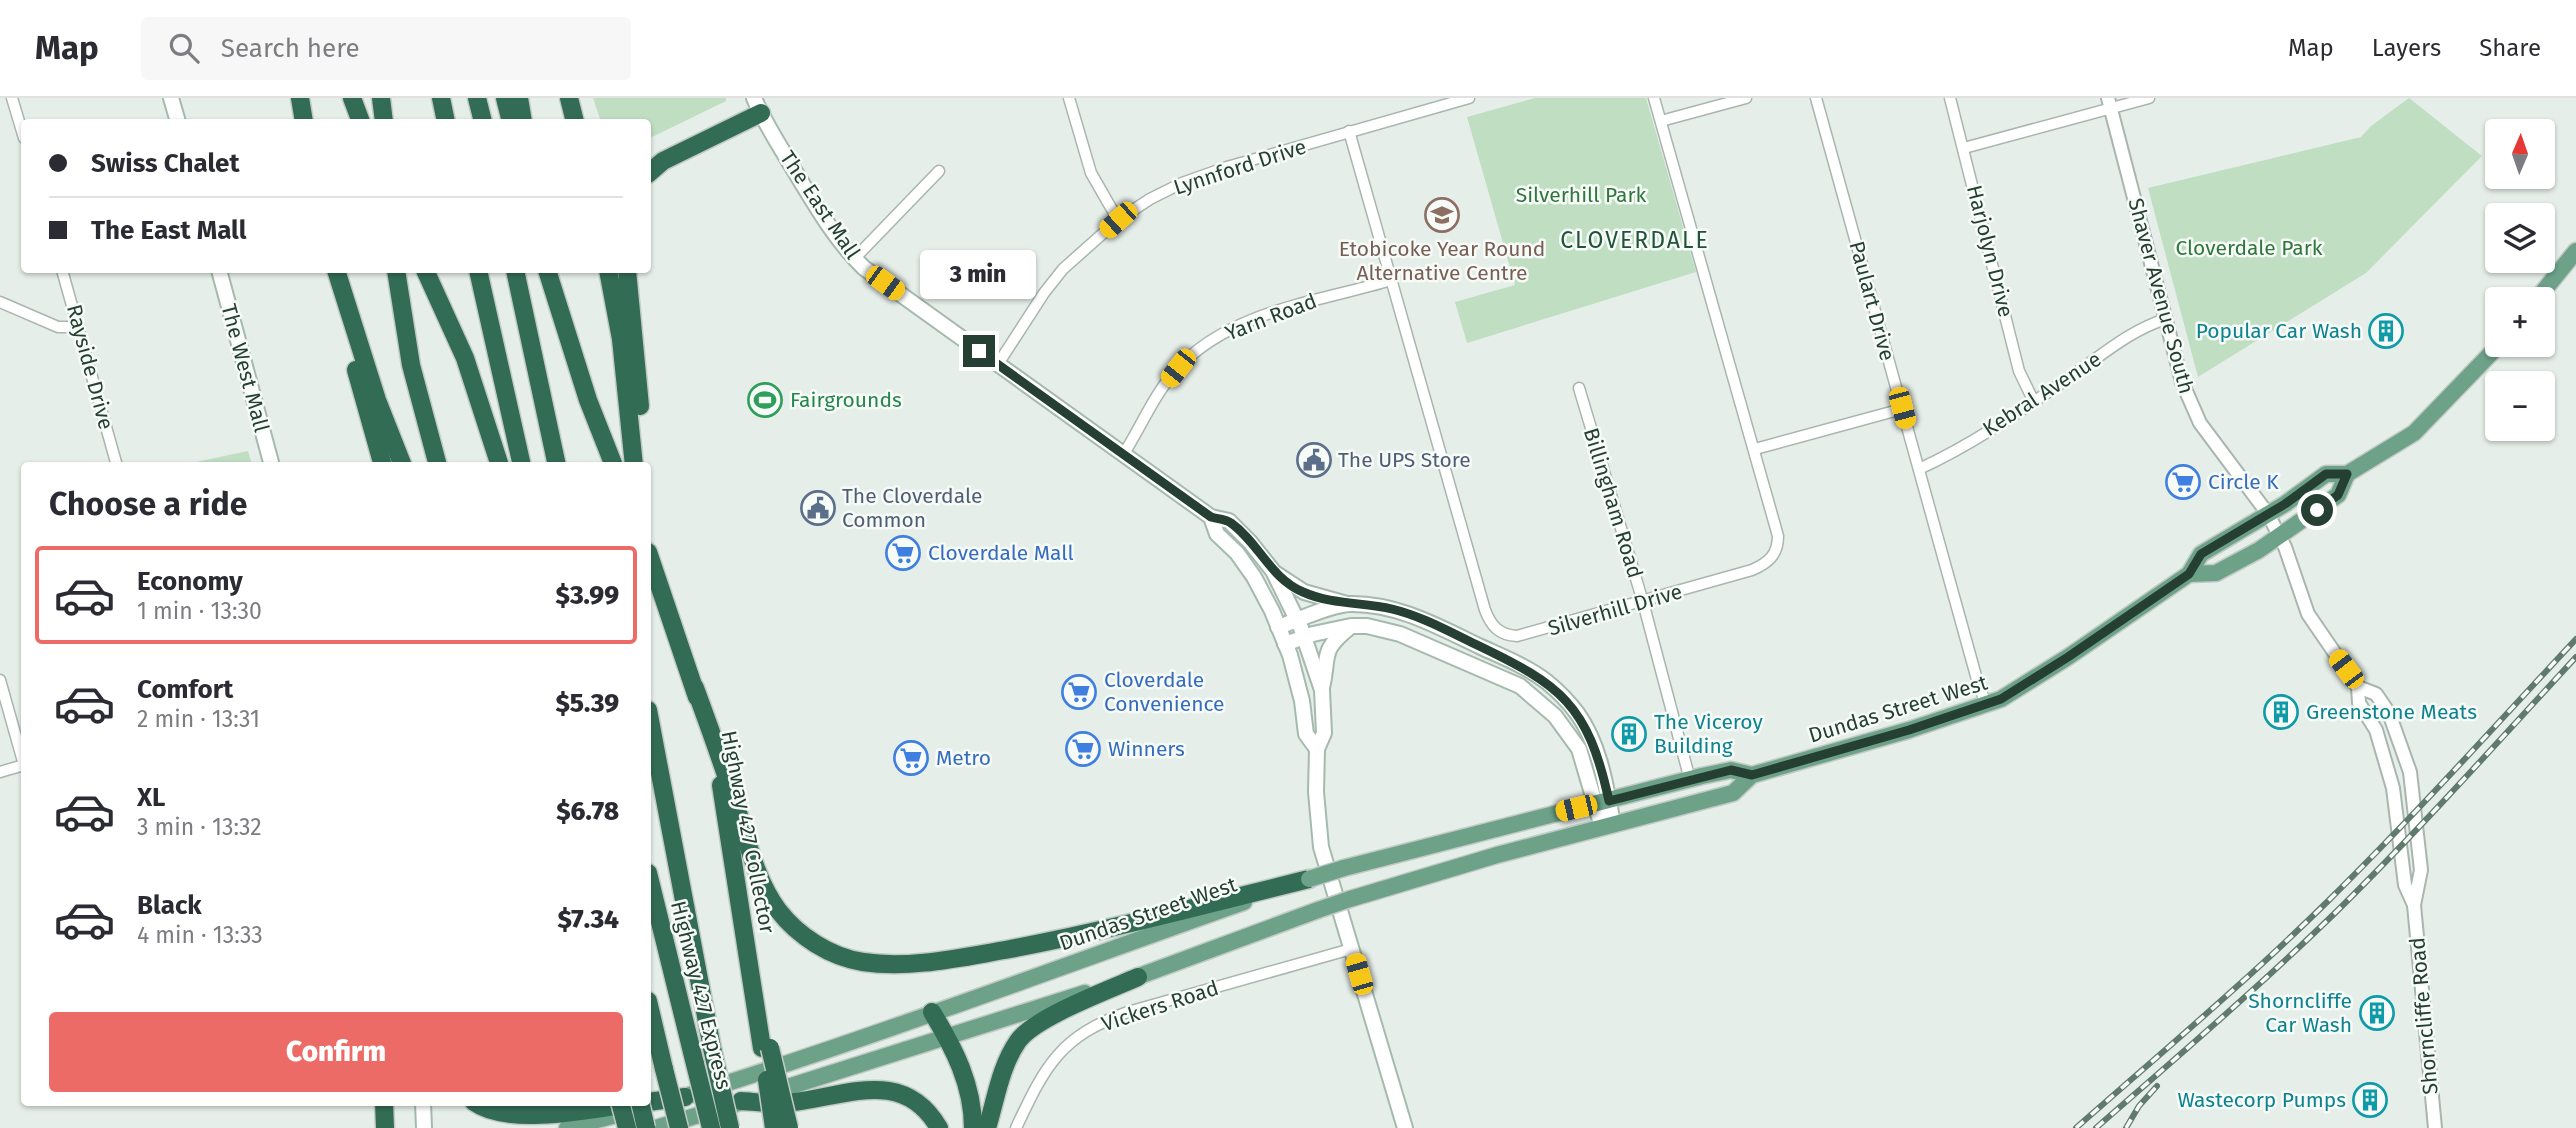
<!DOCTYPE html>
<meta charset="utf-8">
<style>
:root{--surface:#fff;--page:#f7f7f7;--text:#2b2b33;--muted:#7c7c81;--line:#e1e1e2;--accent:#ed6b66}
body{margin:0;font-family:"Fira Sans",sans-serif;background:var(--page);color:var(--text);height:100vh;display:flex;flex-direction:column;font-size:26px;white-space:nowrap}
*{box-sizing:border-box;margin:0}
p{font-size:23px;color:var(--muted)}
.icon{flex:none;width:38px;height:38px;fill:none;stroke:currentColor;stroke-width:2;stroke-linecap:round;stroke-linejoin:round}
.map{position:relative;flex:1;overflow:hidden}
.sheet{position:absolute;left:21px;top:364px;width:630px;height:644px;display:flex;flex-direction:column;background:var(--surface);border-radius:7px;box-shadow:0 2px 5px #0004}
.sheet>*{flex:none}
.guide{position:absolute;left:21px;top:21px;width:630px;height:154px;border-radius:7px;box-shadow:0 2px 5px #0004;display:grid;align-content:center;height:154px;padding:0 28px;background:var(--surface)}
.needle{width:46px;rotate:2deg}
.controls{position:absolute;left:2485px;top:21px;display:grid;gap:14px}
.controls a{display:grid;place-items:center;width:70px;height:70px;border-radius:7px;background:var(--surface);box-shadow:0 2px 5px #0004;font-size:35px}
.end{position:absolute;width:32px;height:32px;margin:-16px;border:9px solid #254033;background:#fff;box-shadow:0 0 0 4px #fff}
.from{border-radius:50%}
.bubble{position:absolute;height:49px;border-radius:7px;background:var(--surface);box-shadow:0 2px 5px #0004;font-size:23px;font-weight:800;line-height:49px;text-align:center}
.car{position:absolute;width:21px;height:42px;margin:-21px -10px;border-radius:9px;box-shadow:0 0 5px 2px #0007;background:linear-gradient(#f5c518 24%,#345 0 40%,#f5c518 0 76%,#345 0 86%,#f5c518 0)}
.guide b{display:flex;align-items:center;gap:24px;height:66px;font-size:26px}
.guide b+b{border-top:2px solid var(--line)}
.guide i{width:18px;height:18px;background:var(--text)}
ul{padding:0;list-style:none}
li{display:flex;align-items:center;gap:21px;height:98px;margin:0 14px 10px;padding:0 14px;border:4px solid transparent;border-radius:7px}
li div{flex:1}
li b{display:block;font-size:26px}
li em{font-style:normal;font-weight:800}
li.selected{border-color:var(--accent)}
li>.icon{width:63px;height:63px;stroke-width:1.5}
h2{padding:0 28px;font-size:32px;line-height:84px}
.button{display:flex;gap:14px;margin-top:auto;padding:14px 28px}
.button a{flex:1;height:80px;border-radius:7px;background:var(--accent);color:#fff;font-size:28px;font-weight:800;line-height:80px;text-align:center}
header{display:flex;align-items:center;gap:42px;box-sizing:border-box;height:98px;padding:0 35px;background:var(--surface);border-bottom:2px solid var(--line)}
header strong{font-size:33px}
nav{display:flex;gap:38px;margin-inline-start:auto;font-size:24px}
.search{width:490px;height:63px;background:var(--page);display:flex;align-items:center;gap:18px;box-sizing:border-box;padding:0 24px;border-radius:7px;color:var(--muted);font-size:26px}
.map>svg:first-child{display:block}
</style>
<header>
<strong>Map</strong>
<div class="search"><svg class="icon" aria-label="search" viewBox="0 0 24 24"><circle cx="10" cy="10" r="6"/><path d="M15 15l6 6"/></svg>Search here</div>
<nav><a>Map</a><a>Layers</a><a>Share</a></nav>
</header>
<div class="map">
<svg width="2576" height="1030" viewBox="0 0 2576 1030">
<rect width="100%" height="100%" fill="#e6eee9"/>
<g fill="#c0dec2">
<path d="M 593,0 L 726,0 L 726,3 L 648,41 L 648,24 L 601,24 Z"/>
<path d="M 1535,0 L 1646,0 L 1696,174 L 1467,245 L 1455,204 L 1515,187 L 1467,19 Z"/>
<path d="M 2409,0 L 2482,58 L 2366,175 L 2198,279 L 2148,90 L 2361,39 L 2371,28 Z"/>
<path d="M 248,353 L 252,367 L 197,367 L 196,364 Z"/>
</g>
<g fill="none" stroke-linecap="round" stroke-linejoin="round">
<g stroke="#a8b6af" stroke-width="13">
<g id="minor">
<path d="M 12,0 L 24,40"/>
<path d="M 1069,0 L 1091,75 L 1118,122"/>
<path d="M 1816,0 L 1976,578 L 1986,607"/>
<path d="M 1950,0 L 2019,273 L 2034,304"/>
<path d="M 1661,23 L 1746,0"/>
<path d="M 1349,33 L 1485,512 C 1491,528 1499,537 1517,538 L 1752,472 C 1768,465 1778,457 1778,438 L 1654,0"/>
<path d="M 1964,50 L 2149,0"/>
<path d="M 854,161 L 939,73"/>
<path d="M 62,172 L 117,368"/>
<path d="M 0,204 L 58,229 L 79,229"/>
<path d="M 998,266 L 1044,195 L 1063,171 L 1118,122 L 1150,101 L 1182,85 L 1227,69 L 1469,0"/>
<path d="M 1579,290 L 1643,504 L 1690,682"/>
<path d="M 1755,351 L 1902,311"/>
<path d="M 1123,357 C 1141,329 1154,296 1177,271 C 1231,212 1319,204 1391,182"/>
<path d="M 1919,371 C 1972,347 2022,312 2070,279 C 2101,258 2130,232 2166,221"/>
<path d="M 0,582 L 24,667"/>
<path d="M 0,674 L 24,667"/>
<path d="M 1016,1030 C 1045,968 1060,938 1128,914 L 1351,851"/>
</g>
</g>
<g stroke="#a8b6af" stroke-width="16">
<g id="tertiary">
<path d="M 2108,0 L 2182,284 L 2200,325 L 2268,416 L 2285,449 L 2308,516 L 2358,589 L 2359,605 L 2376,632 L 2393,690 L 2405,787 L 2414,807"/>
<path d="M 2358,589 L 2376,596 L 2389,615 L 2410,674 L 2421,772 L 2414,807 L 2435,1030"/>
</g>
</g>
<g stroke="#a5baae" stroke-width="18">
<g id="secondary">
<path d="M 171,0 L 178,24"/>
<path d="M 754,0 C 764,24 778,45 791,67 C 813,103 834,141 864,170 L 1211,419 L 1229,423 L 1250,444 L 1273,473 L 1301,530 L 1322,592 L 1324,635 L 1317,651 L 1316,694 L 1321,749 L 1405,1030"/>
<path d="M 219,172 L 272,368"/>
<path d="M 1211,419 L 1217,436 L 1237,455 L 1254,479 L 1272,513 L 1290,557 L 1302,603 L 1306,636 L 1317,651"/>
<path d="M 1275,475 L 1304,494 L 1347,506"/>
<path d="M 1278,529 C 1299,522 1329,507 1350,506 C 1397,505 1439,529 1481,549 C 1503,559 1528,569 1547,584 C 1558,593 1568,603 1577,615 C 1600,647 1606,688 1613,726"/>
<path d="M 1285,546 L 1313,536 L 1351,528 L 1367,528 L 1400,536 L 1520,588 L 1555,618 L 1579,651 L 1602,729"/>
<path d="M 1322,590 C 1330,556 1319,554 1350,529"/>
<path d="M 423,1004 L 424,1030"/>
</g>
</g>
<g stroke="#c2cac6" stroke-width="19">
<g id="primary">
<path d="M 2537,201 L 2576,153"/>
<path d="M 2189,476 L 2216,475 L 2259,452 L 2338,397 L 2347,376"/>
<path d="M 1344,770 L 1702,678 L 1731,672 L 1752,677"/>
<path d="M 1350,801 L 1497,757 L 1733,695 L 1752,677 L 1909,632 L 2001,601 L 2068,559 L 2189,476 L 2201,456 L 2285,406 L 2326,376 L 2347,376 L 2414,335 L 2499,247"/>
<path d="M 1126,883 L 1318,812"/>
<path d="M 769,995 L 1085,895"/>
<path d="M 690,997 C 877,938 1060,869 1244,804"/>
<path d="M 567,1030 L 635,1012"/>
<path d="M 656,1030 L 738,1005"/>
</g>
</g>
<g stroke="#c2cac6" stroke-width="21">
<g id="motorway">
<path d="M 300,0 L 304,24"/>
<path d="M 352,0 L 361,24"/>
<path d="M 381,0 L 384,24"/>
<path d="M 441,0 L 446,24"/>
<path d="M 477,0 L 483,24"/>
<path d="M 505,0 L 511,24"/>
<path d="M 519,0 L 523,24"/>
<path d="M 569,0 L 575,24"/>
<path d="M 648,76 L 663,63 L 761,15"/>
<path d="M 336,172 L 377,302 L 403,368"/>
<path d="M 396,172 L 411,267 L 438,368"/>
<path d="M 425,172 L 465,260 L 500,368"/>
<path d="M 478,172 L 522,368"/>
<path d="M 515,172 L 557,368"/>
<path d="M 547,172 L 588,302 L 614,368"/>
<path d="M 608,172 L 621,241 L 634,368"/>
<path d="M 627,172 L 640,308"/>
<path d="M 356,272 L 383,368"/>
<path d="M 648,454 L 697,599"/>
<path d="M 695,590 C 709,628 723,666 735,705 C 747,741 755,781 778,812 C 798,838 830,859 863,864 C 909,871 958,860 1005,852 C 1107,833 1208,806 1309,781"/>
<path d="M 648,612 L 712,950"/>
<path d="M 721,687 L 762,950"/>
<path d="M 648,775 L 695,966"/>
<path d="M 648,903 L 664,971"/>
<path d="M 932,914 C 954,950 973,987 973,1030"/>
<path d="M 741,1003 C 756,1004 771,1006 785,1005 C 841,1001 902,966 939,1030"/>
<path d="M 384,1004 L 385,1030"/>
<path d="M 474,1004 C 510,1030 597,1010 640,1004"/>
<path d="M 648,1004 L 685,999"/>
<path d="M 987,1030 C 996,1001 1000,969 1018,943 C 1035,919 1109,892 1138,879"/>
</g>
</g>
<use href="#minor" stroke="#fff" stroke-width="10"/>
<use href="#tertiary" stroke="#fff" stroke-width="12"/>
<use href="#secondary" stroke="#fff" stroke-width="14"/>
<use href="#primary" stroke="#6da289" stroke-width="16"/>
<use href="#motorway" stroke="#326c54" stroke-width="18"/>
<g stroke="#607b6e" stroke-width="6">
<g id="rail">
<path d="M 2076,1030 C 2161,955 2248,882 2328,803 C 2414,718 2494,629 2576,541"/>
<path d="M 2096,1030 C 2177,959 2259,889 2336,814 C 2419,732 2497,645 2576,559"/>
<path d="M 2126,1030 L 2139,1008 L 2157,988"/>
</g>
</g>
<use href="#rail" stroke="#f7fbf8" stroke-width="3.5" stroke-dasharray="10" stroke-linecap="butt"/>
<g stroke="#c2cac6" stroke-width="19" stroke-linecap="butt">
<g id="primary-bridge">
<path d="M 1309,781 L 1344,770"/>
<path d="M 1318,812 L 1350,801"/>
</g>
</g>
<g stroke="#c2cac6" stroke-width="21" stroke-linecap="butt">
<g id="motorway-bridge">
<path d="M 712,950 L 730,1030"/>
<path d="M 770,950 L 789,1030"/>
<path d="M 695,966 L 711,1030"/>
<path d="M 664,971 L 679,1030"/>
<path d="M 767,982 L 774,1030"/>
<path d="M 620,1004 L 627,1030"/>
<path d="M 640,1004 L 646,1030"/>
</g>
</g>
<use href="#primary-bridge" stroke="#6da289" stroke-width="16"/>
<use href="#motorway-bridge" stroke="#326c54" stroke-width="18"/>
</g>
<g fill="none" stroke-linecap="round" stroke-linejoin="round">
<path stroke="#254033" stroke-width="9" d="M 979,253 L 1211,419 C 1217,421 1226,421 1231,425 C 1259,445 1270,480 1303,494 C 1332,507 1363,504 1392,511 C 1421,518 1448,533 1475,546 C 1561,587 1588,606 1609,703 L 1731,672 L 1752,677 L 1909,632 L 2001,601 L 2068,559 L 2189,476 L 2201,456 L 2285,406 L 2326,376 L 2347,376 L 2338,397 L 2317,412"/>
</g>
<defs>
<g id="school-ring" transform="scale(1.75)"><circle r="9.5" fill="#f7fbf8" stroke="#8d6e63" stroke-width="1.5"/><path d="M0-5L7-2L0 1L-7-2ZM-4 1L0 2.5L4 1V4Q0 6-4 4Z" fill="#8d6e63"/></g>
<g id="building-ring" transform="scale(1.75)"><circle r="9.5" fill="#f7fbf8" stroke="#0f9aa8" stroke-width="1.5"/><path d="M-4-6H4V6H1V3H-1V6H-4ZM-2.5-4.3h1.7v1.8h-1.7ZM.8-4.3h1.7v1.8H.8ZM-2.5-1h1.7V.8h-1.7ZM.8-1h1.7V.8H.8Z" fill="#0f9aa8"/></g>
<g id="stadium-ring" transform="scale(1.75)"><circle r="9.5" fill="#f7fbf8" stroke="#2e9e5b" stroke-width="1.5"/><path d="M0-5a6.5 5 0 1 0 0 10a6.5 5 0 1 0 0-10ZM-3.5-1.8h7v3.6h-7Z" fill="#2e9e5b"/></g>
<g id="civic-ring" transform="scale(1.75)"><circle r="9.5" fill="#f7fbf8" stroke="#5c6f8a" stroke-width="1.5"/><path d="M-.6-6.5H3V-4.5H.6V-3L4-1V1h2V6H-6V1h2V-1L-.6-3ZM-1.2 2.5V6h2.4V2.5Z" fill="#5c6f8a"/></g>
<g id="supermarket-ring" transform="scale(1.75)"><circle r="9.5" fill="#f7fbf8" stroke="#3f7fe0" stroke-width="1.5"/><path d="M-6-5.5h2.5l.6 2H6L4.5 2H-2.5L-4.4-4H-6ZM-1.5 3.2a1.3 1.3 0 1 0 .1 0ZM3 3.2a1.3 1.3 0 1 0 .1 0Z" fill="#3f7fe0"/></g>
</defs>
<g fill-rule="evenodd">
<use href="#school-ring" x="1442" y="117"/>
<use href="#building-ring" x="2386" y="233"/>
<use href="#stadium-ring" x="765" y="302"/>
<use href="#civic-ring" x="1314" y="362"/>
<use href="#supermarket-ring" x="2183" y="384"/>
<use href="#civic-ring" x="818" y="410"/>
<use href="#supermarket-ring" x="903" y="455"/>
<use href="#supermarket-ring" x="1079" y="594"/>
<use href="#building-ring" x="2281" y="614"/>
<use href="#building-ring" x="1629" y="636"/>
<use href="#supermarket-ring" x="1083" y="651"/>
<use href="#supermarket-ring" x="911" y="660"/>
<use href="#building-ring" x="2377" y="915"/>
<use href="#building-ring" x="2370" y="1002"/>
</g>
<g text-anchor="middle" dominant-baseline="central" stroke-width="5" stroke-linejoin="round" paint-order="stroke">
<g font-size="21" fill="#254033" stroke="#f7fbf8">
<text transform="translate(1240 69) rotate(-18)">Lynnford Drive</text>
<text transform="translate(820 107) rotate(56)">The East Mall</text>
<text transform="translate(1990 153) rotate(76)">Harjolyn Drive</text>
<text transform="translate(2161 198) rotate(75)">Shaver Avenue South</text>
<text transform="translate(1872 203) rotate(75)">Paulart Drive</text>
<text transform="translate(1271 219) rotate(-21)">Yarn Road</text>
<text transform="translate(90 269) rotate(75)">Rayside Drive</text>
<text transform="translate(245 270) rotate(75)">The West Mall</text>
<text transform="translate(2042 296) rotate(-33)">Kebral Avenue</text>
<text transform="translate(1613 405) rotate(73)">Billingham Road</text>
<text transform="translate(1615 512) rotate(-16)">Silverhill Drive</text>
<text transform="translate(1898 611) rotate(-17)">Dundas Street West</text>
<text transform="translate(748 734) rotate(79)">Highway 427 Collector</text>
<text transform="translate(1148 816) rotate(-19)">Dundas Street West</text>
<text transform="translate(701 897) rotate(76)">Highway 427 Express</text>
<text transform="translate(1160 908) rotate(-18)">Vickers Road</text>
<text transform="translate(2424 918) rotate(-95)">Shorncliffe Road</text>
</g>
<g font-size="21" fill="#31763d" stroke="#f7fbf8">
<text x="1581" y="97">Silverhill Park</text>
<text x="2249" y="150">Cloverdale Park</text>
</g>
<g font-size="21" fill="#785e54" stroke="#f7fbf8">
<text x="1442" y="151">Etobicoke Year Round<tspan x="1442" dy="24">Alternative Centre</tspan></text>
</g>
<g font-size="21" fill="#0d838f" stroke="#f7fbf8" text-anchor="end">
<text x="2362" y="233">Popular Car Wash</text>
<text x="2306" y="614" text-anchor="start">Greenstone Meats</text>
<text x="1654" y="624" text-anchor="start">The Viceroy<tspan x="1654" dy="24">Building</tspan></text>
<text x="2352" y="903">Shorncliffe<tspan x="2352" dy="24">Car Wash</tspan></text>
<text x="2346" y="1002">Wastecorp Pumps</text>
</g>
<g font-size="21" fill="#27864d" stroke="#f7fbf8" text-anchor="start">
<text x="790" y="302">Fairgrounds</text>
</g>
<g font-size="21" fill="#4e5e75" stroke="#f7fbf8" text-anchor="start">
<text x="1338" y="362">The UPS Store</text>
<text x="842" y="398">The Cloverdale<tspan x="842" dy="24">Common</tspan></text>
</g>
<g font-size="21" fill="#366cbe" stroke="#f7fbf8" text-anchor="start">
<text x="2208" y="384">Circle K</text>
<text x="928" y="455">Cloverdale Mall</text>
<text x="1104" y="582">Cloverdale<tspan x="1104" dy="24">Convenience</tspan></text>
<text x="1108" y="651">Winners</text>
<text x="936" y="660">Metro</text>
</g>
<g font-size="23" letter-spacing="2" fill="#21523c" stroke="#f7fbf8">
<text x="1635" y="142">CLOVERDALE</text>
</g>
</g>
</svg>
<div class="controls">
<a><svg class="needle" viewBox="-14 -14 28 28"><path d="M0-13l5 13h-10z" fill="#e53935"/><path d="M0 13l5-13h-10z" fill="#7c7c81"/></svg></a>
<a><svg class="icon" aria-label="layers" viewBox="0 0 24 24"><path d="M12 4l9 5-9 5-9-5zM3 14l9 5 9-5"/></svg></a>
<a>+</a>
<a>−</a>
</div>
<i class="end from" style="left:2317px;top:412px"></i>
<i class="end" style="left:979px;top:253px"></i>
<div class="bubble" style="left:920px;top:152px;width:116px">3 min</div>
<i class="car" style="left:1118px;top:122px;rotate:228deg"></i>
<i class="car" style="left:885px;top:185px;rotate:126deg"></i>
<i class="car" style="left:1178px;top:270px;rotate:218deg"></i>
<i class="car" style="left:1902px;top:310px;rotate:165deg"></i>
<i class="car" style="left:2346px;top:571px;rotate:323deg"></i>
<i class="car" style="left:1576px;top:710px;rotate:257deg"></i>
<i class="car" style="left:1359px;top:876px;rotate:344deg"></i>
<div class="guide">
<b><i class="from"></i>Swiss Chalet</b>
<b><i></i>The East Mall</b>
</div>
<section class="sheet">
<h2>Choose a ride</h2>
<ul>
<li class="selected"><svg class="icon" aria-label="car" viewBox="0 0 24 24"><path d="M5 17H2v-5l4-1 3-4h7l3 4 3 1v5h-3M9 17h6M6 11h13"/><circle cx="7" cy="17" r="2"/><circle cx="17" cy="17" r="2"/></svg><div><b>Economy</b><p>1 min · 13:30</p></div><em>$3.99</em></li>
<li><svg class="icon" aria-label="car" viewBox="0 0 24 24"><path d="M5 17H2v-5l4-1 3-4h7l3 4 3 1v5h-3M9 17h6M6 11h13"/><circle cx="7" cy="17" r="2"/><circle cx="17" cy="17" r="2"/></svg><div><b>Comfort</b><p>2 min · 13:31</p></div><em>$5.39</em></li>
<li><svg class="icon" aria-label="car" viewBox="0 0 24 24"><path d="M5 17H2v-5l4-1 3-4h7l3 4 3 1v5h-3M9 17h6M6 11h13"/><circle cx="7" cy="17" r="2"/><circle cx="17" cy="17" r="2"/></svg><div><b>XL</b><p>3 min · 13:32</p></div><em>$6.78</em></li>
<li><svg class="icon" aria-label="car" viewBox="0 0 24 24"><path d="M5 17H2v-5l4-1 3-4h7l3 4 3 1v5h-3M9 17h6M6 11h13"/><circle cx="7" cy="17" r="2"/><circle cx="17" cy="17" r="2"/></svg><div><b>Black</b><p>4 min · 13:33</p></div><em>$7.34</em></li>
</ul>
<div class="button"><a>Confirm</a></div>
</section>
</div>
